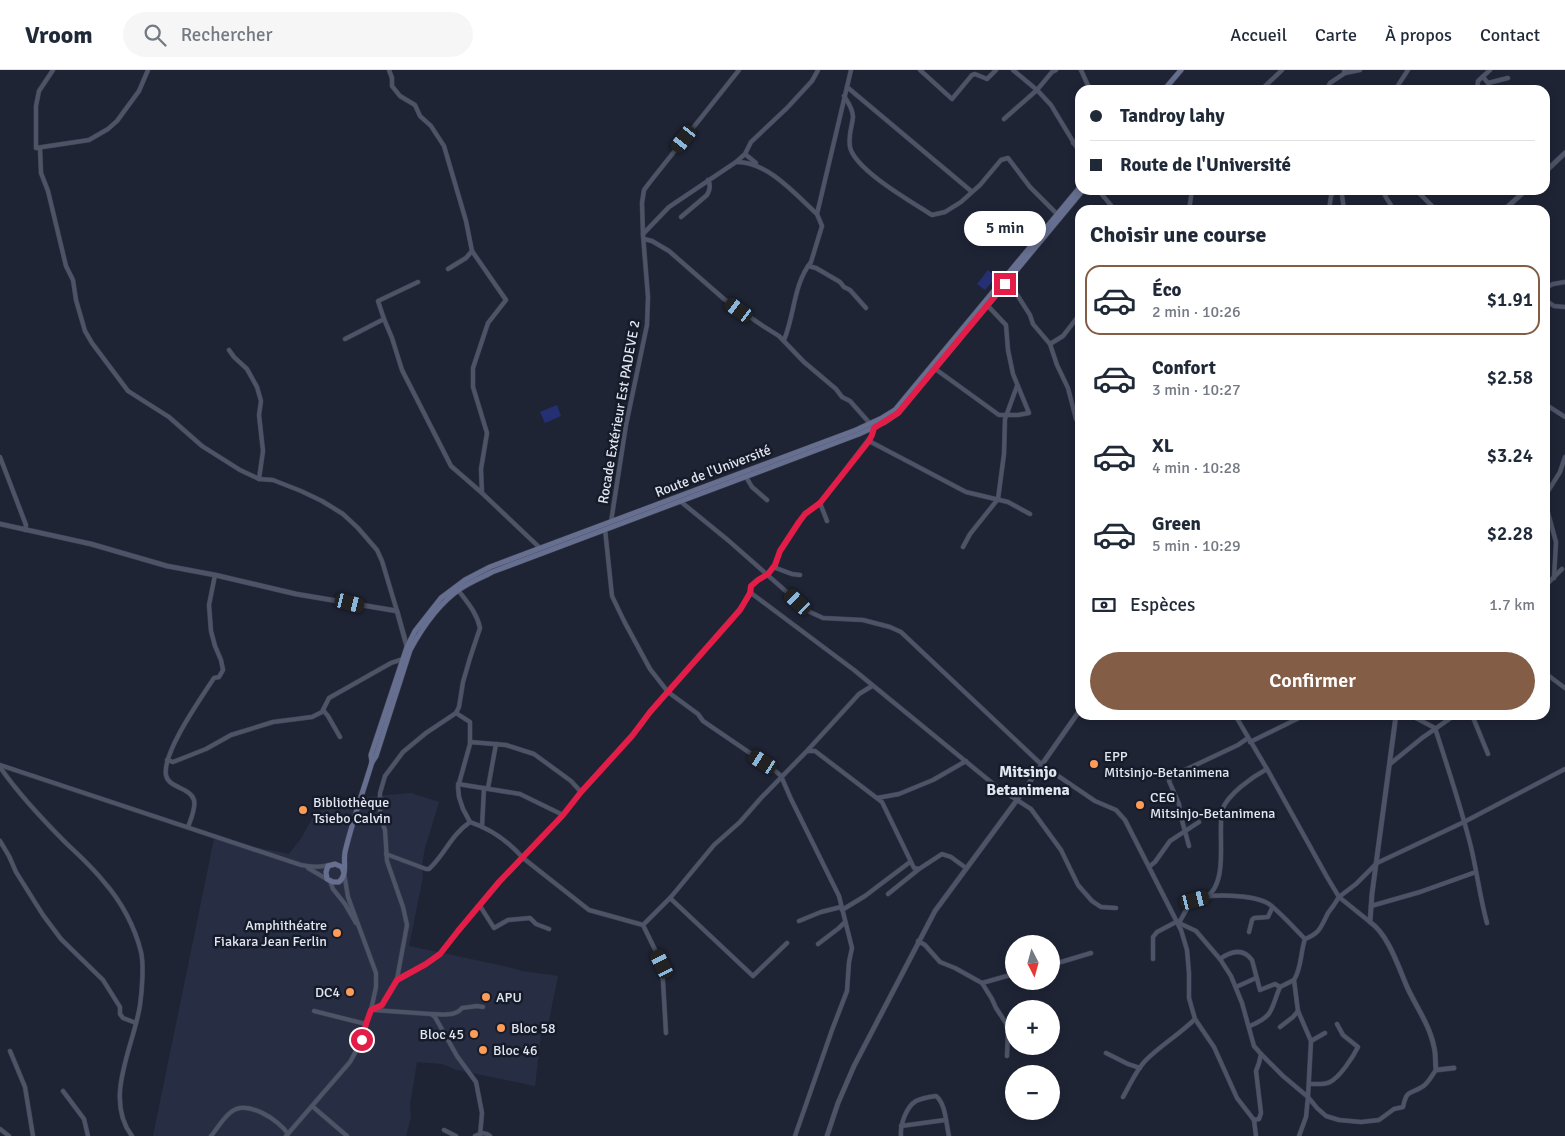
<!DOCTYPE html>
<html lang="fr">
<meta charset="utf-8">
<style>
:root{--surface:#fff;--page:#f6f6f7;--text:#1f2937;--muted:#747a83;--line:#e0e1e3;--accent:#835d45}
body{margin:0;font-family:Signika,sans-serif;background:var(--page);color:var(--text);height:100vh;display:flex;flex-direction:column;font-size:19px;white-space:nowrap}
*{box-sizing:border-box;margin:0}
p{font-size:16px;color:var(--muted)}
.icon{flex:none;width:28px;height:28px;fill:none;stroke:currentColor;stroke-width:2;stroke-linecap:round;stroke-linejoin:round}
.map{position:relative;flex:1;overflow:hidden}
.sheet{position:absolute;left:1075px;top:135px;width:475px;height:515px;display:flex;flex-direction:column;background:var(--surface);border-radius:15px;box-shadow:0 2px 8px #0003}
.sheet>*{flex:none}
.top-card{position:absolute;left:1075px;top:15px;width:475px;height:110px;border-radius:15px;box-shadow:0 2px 8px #0003;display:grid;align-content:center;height:110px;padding:0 15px;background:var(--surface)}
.needle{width:32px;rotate:174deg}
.fabs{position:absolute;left:1005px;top:865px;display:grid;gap:10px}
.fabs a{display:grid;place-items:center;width:55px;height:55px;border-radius:50%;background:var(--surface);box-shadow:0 2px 8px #0003;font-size:25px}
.end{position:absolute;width:22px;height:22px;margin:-11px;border:6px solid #e11d48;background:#fff;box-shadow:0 0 0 2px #fff}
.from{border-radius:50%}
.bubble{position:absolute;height:35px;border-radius:18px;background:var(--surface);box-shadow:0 2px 8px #0003;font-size:16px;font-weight:600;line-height:35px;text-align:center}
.car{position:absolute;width:15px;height:30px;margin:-15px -8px;border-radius:6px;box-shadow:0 0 4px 1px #0007;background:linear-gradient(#222 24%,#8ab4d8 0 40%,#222 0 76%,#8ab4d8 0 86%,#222 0)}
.top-card b{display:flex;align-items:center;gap:18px;height:48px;font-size:19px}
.top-card b+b{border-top:1px solid var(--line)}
.top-card i{width:12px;height:12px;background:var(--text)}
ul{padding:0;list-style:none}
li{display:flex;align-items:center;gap:15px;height:70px;margin:0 10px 8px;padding:0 5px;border:2px solid transparent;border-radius:15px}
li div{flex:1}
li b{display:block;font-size:19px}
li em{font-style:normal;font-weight:600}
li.current{border-color:var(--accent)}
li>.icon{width:45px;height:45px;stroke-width:1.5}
h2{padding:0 15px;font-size:22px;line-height:60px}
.pay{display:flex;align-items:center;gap:12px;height:55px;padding:0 15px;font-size:19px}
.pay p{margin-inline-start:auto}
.primary-button{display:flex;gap:10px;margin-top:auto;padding:10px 15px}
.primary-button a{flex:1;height:58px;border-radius:30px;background:var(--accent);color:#fff;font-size:20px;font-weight:600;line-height:58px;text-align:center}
header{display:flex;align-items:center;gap:30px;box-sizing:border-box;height:70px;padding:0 25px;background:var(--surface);border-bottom:1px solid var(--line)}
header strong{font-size:24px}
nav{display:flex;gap:28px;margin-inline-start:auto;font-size:18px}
.search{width:350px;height:45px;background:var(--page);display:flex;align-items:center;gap:12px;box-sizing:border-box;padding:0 18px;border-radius:28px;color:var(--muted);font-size:19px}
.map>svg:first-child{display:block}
</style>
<header>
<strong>Vroom</strong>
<div class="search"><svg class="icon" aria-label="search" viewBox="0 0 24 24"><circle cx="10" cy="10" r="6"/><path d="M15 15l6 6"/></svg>Rechercher</div>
<nav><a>Accueil</a><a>Carte</a><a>À propos</a><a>Contact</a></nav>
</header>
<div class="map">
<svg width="1565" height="1066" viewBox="0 0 1565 1066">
<rect width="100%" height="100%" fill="#1f2435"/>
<path fill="#272e44" d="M 411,723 L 439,732 L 425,778 L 422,794 L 423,807 L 409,876 L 504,896 L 522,901 L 558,906 L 549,950 L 541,965 L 535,1016 L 457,1000 L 442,994 L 417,992 L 410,1035 L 411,1047 L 406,1066 L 153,1066 L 214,769 L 289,784 L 302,767 L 314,745 L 331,735 L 343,729 Z"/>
<g fill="#243073">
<path d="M 988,200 L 996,207 L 985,220 L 977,214 Z"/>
<path d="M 557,335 L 561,346 L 545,353 L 540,342 Z"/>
</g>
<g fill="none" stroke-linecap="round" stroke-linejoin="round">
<g stroke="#3d414f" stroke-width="5">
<g id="minor">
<path d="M 53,0 L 39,21 L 36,36 L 36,78 L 89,70 L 108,59 L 117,51 L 139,21 L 148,0"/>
<path d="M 389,0 L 392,8 L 392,16 L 400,26 L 415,35 L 420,46 L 431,56 L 444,76 L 466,151 L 472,181 L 506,230 L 488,253 L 473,298 L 473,317 L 487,363 L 481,399 L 482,423 L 540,478"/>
<path d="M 920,0 L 952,29 L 972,5 L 975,4 L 987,9 L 996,0"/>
<path d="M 1013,0 L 1037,20 L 1051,35 L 1080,83"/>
<path d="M 1081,0 L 1090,20"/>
<path d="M 1345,3 L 1360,0"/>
<path d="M 1483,7 L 1488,13 L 1490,20"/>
<path d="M 1488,13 L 1508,8"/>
<path d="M 847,17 L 971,121"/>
<path d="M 1327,19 L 1330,13 L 1345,3 L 1344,0"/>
<path d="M 1261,20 L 1282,0"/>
<path d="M 1395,20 L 1408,0"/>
<path d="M 1477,20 L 1478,11 L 1490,0"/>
<path d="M 844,26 C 848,32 853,39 853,47 C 852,58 848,64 850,77 C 855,100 912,132 932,145 L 945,142 L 961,132 L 980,115 L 1001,90 L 1008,88 L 1030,117 L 1057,144"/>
<path d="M 1004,49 L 1037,20 L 1052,2 L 1056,0"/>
<path d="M 1073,73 L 1080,68"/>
<path d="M 40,78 L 41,103 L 48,121 L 66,196 L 73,210 L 76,230 L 85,261 L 92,273 L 128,321 L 169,347 L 202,376 L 240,400 L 259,409 L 273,410 L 301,421 L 322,431 L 343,444 L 358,458 L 377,480 L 382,491 L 397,541"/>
<path d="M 745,84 L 756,93"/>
<path d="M 736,92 L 745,84 L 751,72 L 787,38 L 812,11 L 818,0"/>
<path d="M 1098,120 L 1115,140"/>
<path d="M 1382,120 L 1387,129 L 1394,140"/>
<path d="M 1416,120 L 1436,140"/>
<path d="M 1342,125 L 1344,140"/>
<path d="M 1189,140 L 1192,120"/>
<path d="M 1329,140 L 1331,126 L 1335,120"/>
<path d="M 681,147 L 707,125 C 710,120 711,115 708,110"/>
<path d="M 643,164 L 669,137 L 736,92 C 767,91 795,124 817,144 L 851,0"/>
<path d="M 808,196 L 816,198 L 840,212 L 844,217 L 850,220 L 866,238"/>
<path d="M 448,199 L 466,188 L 472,181"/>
<path d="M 1005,214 L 1016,223 L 1030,245 L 1033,254 L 1050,274 L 1057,295 L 1068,318 L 1076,349"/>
<path d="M 1545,218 L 1553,214 L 1565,212"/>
<path d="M 1545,230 L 1554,236 L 1565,237"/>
<path d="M 384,249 L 378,231 L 418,212"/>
<path d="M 345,269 L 384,249 L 392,268 L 402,300 L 451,396 L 482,423"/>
<path d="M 784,270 C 795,244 793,215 811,192 L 822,156 L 817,144"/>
<path d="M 1050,274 L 1063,266 L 1080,244"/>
<path d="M 229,280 L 234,287 L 247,299 L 257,317 L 261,331 L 259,345 L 263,381 L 259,409"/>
<path d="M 934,298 L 999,345 L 1018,345 L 1029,343 L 1013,304 L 1008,280 L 1006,255 L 987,235"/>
<path d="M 1545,334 L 1565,347"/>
<path d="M 869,371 L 966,422 L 1008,432 L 1030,444"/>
<path d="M 0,387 L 26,455 L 25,460"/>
<path d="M 746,407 L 752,417 L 767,430"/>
<path d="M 1545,426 L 1560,402 L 1565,387"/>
<path d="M 680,431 L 729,471 L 798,532 L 810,542 L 823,548 L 863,550 L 890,557 L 901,562 L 1042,695 L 1095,731 L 1116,740 L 1125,750 L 1181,860 L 1187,880 L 1189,903 L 1189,928 L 1195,949 L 1214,977 L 1237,1028 L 1254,1050 L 1256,1066"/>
<path d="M 1545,432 L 1556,472 L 1554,508"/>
<path d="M 820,433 L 827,451"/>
<path d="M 611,452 L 626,355 L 647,255 L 648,227 L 643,165 L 642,133 L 644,120 L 650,112 L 739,0"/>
<path d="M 605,459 L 612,526 L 624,551 L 650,599 L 668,622 L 698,644 L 703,651 L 772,698 L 781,706 L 791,729 L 839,826 L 852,878 L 849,892 L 847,921 L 832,960 L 795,1066"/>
<path d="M 963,477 L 970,464 L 998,429 L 1004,384 L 1005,349 L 1017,316"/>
<path d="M 773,497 L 792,504 L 800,505"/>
<path d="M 1545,516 L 1562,499"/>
<path d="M 751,523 L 854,600 L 997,717 L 1031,739 L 1061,780 L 1078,815 L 1092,831 L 1101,837 L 1116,838"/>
<path d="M 1545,603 L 1565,618"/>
<path d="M 323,640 L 328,646 L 340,667"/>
<path d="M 1235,645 L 1267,699 L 1327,807 L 1339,827 C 1336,832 1332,838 1328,843 C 1321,857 1320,863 1305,869 C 1300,884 1302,897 1294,910 L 1298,941 L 1311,971 L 1308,1027 L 1317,1038 L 1326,1046 L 1339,1050 L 1361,1052 L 1379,1050 L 1394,1039 L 1403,1037 C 1407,1019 1409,1025 1422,1017 C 1428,1014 1432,1005 1436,1000"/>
<path d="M 1410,645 L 1435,658 C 1448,698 1461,737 1471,777 C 1477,802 1480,828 1487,853"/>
<path d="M 1472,645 L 1488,684"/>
<path d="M 470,672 L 506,675 L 534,684 L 571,711 L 581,722"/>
<path d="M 1250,672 L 1305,645"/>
<path d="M 808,681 L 815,681 L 882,732 L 914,798 L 919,799 L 942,784 L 951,787 L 966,798"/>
<path d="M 167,690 L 173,692 L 206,679 L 231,665 L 273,652 L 312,647 L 322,642 L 329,628 L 391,593 L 403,589"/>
<path d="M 1390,694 L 1422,668 L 1455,645"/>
<path d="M 0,695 L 301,795 C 311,797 319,798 329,795"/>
<path d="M 0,697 C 19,725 43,750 67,774 C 80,786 93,798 104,812 C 121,831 135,857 141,882 C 144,895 142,921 140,935 C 134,976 103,1028 132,1066"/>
<path d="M 458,714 L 520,724 L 563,745"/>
<path d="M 488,718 L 496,674"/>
<path d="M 877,728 L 899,724 L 933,710 L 966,691"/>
<path d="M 470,752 C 491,759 509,772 523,788 L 589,840 L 643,855"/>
<path d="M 188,757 C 191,749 196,738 194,730 C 190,717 168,718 166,705 C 162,683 201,628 214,608 L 219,607 L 223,600 L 221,590 L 215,576 L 211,561 L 209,535 L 215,505"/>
<path d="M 482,757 L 484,718"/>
<path d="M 0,771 L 9,786 L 16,802 L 43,845 L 61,869 L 103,910 L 120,937 L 120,944 L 123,948 L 136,953"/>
<path d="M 1189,776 L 1180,743 L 1179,734 L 1169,711 L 1170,707 L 1238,675 L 1248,668"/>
<path d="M 386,784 L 426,799 L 429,799 C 446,783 450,766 470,752 L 463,739 L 459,727 L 458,717 L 470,674 L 470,652 L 456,643"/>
<path d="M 1150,796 L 1155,792 L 1170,771 L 1199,752"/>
<path d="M 308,798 L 330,811 L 333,819 L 345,834 L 356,853"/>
<path d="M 888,824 L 919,799"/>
<path d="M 1206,827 C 1226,815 1220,776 1221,755 C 1221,750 1221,745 1222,740 C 1228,724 1252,707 1267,699"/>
<path d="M 670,828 L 753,906 L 787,873"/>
<path d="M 480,836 L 494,858 L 508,850 L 530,848 L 536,854 L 549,859"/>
<path d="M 1371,836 L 1420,822 L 1476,802"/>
<path d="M 842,840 L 865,826 L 910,792"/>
<path d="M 799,851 L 821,842 L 841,837"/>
<path d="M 1370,852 L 1339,827 L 1356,814 L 1377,793 L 1464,752 L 1565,699"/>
<path d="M 1179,853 L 1196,861 L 1220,889 L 1231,906 L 1242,933 L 1254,976 L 1261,984 L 1283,1006 L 1308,1027 L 1306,1047 L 1299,1066"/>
<path d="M 1179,853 C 1183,846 1187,836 1194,831 C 1208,822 1255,825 1269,834 C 1281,843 1294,858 1305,869"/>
<path d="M 1249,862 L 1252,850 L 1254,848 L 1268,847 L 1272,838"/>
<path d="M 918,871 L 925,875 L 940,892 L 955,898 L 982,913 L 992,929 L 996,938 L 1006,953 L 1008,961 L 1007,986"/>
<path d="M 818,874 L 839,858 L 844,853"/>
<path d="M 1153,889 L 1153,867 L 1157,862 L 1178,851"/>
<path d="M 1220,889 C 1231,881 1243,878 1252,890 L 1260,920 L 1275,914 L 1280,917"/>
<path d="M 1051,895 L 1091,883"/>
<path d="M 397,909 L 407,855 L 403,837 L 387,791 L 385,760 L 380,746 L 380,723 L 385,706 L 403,682 L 426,663 L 456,643 L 459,637 L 463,612 L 470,588 L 480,558 C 477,543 467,532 458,520"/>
<path d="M 982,913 L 1014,904"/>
<path d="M 1236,917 L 1256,908"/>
<path d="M 371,940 L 382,935 L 397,909 L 426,894 L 440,884 L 458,861 L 499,812 L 563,745 L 581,722 L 641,655 L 650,642 L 740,539 L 751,523 L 751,517 L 758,510 L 768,504 L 775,495 L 780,481 L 799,452 L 805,444 L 820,433 L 872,365 L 874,358 L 850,331 L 842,327 L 836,319 L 804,292 L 779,266 L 763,256 L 724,229 L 669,181 L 652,171 L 644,169"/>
<path d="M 373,940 L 431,944 L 435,947 L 457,986 L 476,1012 L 482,1043 L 480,1066"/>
<path d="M 314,941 L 366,954"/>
<path d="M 431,944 C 442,944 455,947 462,938 L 477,936 L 483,937"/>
<path d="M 1250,956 C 1275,945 1270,940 1280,917 L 1294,910"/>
<path d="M 1280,957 L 1293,947 L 1298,941"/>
<path d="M 666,963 L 662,894 L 643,855 L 671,827 L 714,775 L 740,752 L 761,728 L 806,682 L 859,624 L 872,616"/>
<path d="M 1311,971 L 1325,963"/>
<path d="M 10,981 L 25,1017 L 33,1066"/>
<path d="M 1106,983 L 1128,994 L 1140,998"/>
<path d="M 1310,1014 C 1316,1014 1325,1015 1330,1012 C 1340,1007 1353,987 1358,977 L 1343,965 L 1337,954"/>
<path d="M 63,1021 L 84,1049 L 88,1066"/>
<path d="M 1123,1027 C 1130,1015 1136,1000 1146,990 C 1161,975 1180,964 1195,949"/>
<path d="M 312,1036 L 347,1066"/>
<path d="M 1254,1050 L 1259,1049 L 1261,1043 L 1256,1001 L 1259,993 L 1261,984"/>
<path d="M 901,1056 L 945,1050"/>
<path d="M 0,1059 L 9,1066"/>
<path d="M 444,1060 L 456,1066"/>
<path d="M 211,1066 C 217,1059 223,1048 231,1042 C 247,1029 279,1050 288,1064"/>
<path d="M 286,1066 L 350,992 L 362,970 L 366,954 L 371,940 L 376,917 L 376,903 L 348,827 L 344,803"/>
<path d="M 475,1066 C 481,1063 485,1062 490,1066"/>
<path d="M 901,1066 C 900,1055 906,1037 916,1031 C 922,1028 929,1027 936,1026 C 946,1034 946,1054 949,1066"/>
</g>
</g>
<g stroke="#3d414f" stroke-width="5.5">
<g id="tertiary">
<path d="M 1545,102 L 1565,83"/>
<path d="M 1504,140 L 1526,120"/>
<path d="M 0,454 L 91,474 L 167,496 L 215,505 L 296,524 L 397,541 L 407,577"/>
<path d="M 1396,645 L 1372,824 L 1370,852 C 1389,865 1399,899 1408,919 C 1417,938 1430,956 1434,977 C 1436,984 1435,992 1436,1000 L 1454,998"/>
<path d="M 827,1066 L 838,1033 L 854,996 L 935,841 L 1017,730 L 1080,640"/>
</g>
</g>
<g stroke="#3d414f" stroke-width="6">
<g id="secondary">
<path d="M 1164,20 L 1181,0"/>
<path d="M 372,692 L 376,686 L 410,580 C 422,558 438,534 460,519 C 470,512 481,508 492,502 L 859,364 L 885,352 L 898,343 L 1083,120"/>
<path d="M 344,803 L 342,797 L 335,794 L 328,796 L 326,802 L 327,809 L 333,812 L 339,812 C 348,804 343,792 345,782 C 352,752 363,722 372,692 L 371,685 L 407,577 L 415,561 L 441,528 L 465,510 L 490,497 L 856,360 L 882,348 L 895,340 L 1080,117"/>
</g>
</g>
<use href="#minor" stroke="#4e5467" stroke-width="4"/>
<use href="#tertiary" stroke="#4e5467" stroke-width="4.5"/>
<use href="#secondary" stroke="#666f8f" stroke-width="5"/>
</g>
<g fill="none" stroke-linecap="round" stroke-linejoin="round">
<path stroke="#e11d48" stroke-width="6" d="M 362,970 L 366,954 L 371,940 L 382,935 L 397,910 L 426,894 L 440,884 L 458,861 L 499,812 L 563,745 L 581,722 L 632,666 L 650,642 L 740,540 L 750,523 L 751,516 L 758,510 L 768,504 L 775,495 L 780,481 L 799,452 L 805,444 L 820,433 L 869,371 L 872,365 L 874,358 L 898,343 L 1005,214"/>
</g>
<g fill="#fd9c57" stroke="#161b2a" stroke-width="2">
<circle cx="1094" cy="694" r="5"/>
<circle cx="1140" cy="735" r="5"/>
<circle cx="303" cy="740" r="5"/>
<circle cx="337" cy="863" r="5"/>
<circle cx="350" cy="922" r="5"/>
<circle cx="486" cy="927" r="5"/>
<circle cx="501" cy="958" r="5"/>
<circle cx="474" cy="964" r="5"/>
<circle cx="483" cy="980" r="5"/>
</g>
<g text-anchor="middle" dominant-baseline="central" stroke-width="5" stroke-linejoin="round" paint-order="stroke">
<g font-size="14" fill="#e2e6f1" stroke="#161b2a">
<text transform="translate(619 342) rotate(-80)">Rocade Extérieur Est PADEVE 2</text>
<text transform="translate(713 401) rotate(-21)">Route de l'Université</text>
</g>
<g font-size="14" fill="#e2e6f1" stroke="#161b2a" text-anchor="start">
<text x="1104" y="686">EPP<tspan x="1104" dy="16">Mitsinjo-Betanimena</tspan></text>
<text x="1150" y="727">CEG<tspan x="1150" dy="16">Mitsinjo-Betanimena</tspan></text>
<text x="313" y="732">Bibliothèque<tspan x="313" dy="16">Tsiebo Calvin</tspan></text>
<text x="327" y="855" text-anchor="end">Amphithéatre<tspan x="327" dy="16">Fiakara Jean Ferlin</tspan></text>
<text x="340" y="922" text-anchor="end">DC4</text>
<text x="496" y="927">APU</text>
<text x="511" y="958">Bloc 58</text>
<text x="464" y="964" text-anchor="end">Bloc 45</text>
<text x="493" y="980">Bloc 46</text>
</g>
<g font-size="16" font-weight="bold" fill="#e2e6f1" stroke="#161b2a">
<text x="1028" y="702">Mitsinjo<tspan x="1028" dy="18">Betanimena</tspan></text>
</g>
</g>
</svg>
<div class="fabs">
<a><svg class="needle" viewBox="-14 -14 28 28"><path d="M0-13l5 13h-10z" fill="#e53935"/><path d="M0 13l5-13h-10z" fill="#747a83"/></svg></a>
<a>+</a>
<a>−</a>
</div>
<i class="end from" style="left:362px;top:970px"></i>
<i class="end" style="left:1005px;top:214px"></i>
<div class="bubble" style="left:964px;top:141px;width:82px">5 min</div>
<i class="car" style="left:684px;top:69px;rotate:218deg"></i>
<i class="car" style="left:739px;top:240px;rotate:306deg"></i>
<i class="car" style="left:798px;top:532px;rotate:313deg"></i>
<i class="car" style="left:350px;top:533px;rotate:104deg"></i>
<i class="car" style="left:763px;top:692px;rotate:303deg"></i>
<i class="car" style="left:1195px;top:830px;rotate:76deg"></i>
<i class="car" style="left:662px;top:894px;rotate:334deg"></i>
<div class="top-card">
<b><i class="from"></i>Tandroy lahy</b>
<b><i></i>Route de l'Université</b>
</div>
<section class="sheet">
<h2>Choisir une course</h2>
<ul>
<li class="current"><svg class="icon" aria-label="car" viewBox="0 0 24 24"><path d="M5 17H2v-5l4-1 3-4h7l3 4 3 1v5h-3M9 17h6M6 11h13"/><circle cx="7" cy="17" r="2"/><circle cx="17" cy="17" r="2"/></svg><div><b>Éco</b><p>2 min · 10:26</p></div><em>$1.91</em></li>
<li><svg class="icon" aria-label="car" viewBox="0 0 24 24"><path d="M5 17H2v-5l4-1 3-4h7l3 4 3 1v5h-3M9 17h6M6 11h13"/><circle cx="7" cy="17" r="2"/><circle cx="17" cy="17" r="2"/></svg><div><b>Confort</b><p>3 min · 10:27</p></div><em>$2.58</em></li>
<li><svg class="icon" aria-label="car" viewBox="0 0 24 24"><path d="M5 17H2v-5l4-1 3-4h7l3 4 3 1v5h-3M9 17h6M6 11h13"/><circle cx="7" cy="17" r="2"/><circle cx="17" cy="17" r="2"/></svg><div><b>XL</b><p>4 min · 10:28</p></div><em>$3.24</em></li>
<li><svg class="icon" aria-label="car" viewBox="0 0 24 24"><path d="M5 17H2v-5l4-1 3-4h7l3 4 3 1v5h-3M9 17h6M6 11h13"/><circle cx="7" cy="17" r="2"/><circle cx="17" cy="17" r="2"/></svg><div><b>Green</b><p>5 min · 10:29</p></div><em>$2.28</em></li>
</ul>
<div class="pay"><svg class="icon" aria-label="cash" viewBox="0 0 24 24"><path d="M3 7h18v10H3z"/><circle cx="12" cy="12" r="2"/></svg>Espèces<p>1.7 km</p></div>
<div class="primary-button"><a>Confirmer</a></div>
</section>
</div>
